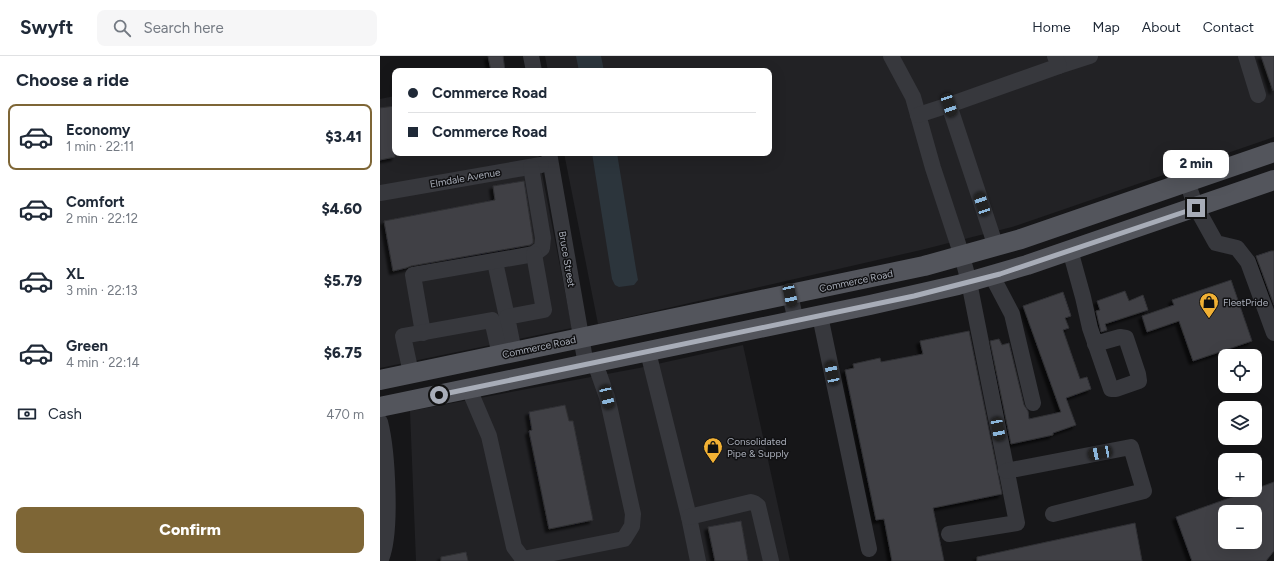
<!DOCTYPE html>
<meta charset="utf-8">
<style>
:root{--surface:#fff;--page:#f6f6f7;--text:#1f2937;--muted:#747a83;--line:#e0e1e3;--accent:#7e6636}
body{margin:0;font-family:Figtree,sans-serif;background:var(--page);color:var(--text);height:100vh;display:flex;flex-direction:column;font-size:15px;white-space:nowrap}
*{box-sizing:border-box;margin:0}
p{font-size:13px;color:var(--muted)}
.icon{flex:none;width:22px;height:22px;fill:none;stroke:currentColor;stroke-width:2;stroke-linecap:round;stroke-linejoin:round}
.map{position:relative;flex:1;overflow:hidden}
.panel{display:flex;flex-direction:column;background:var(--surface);width:380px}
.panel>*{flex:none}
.banner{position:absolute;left:12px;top:12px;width:380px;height:88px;border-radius:8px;box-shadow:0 4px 16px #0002;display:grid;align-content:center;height:88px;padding:0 16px;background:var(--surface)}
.fabs{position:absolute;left:838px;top:293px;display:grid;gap:8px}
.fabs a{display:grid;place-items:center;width:44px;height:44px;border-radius:8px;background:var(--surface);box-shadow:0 4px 16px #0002;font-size:20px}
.end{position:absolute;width:18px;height:18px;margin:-9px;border:5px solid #a8adb8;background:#111;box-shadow:0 0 0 2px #111}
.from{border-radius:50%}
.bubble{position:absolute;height:28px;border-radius:8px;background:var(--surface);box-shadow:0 4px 16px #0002;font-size:13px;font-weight:800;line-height:28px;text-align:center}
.car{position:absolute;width:12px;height:24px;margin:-12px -6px;border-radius:5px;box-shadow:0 0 3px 1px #0007;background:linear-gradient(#222 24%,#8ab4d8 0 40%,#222 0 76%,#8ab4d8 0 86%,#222 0)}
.banner b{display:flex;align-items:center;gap:14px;height:38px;font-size:15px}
.banner b+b{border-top:1px solid var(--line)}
.banner i{width:10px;height:10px;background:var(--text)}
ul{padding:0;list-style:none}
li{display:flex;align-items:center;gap:12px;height:66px;margin:0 8px 6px;padding:0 8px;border:2px solid transparent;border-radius:8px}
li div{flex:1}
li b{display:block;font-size:15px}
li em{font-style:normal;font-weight:800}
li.selected{border-color:var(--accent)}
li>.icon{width:36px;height:36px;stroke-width:1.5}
h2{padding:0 16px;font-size:18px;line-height:48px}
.pay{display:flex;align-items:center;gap:10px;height:44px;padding:0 16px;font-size:15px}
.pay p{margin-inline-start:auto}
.cta{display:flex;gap:8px;margin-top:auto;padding:8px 16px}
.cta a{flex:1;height:46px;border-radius:8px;background:var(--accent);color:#fff;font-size:16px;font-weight:800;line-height:46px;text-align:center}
header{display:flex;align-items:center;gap:24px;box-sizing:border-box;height:56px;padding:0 20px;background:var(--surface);border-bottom:1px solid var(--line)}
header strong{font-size:19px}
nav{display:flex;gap:22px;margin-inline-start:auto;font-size:14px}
.search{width:280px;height:36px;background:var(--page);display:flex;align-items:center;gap:10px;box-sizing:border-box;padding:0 14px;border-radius:8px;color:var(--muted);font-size:15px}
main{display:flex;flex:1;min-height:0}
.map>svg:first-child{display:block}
</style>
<header>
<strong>Swyft</strong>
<div class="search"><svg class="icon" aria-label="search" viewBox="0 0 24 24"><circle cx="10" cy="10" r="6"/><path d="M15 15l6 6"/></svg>Search here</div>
<nav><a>Home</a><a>Map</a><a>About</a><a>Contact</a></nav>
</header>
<main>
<section class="panel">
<h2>Choose a ride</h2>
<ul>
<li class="selected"><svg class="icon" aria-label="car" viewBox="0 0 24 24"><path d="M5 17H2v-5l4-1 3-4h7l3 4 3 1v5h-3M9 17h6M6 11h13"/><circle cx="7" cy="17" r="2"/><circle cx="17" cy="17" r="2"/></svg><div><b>Economy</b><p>1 min · 22:11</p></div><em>$3.41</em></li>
<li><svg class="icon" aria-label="car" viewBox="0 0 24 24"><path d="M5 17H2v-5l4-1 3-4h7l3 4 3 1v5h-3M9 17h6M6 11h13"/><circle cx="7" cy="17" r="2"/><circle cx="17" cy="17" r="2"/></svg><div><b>Comfort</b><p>2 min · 22:12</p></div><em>$4.60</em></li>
<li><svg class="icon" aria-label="car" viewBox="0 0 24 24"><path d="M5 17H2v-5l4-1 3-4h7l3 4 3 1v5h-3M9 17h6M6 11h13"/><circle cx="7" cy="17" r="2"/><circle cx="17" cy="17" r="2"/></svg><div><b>XL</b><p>3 min · 22:13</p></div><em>$5.79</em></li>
<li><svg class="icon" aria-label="car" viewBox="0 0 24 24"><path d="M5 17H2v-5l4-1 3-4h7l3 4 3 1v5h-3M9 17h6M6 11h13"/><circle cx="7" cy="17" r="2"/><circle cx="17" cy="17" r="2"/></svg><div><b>Green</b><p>4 min · 22:14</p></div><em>$6.75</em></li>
</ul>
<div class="pay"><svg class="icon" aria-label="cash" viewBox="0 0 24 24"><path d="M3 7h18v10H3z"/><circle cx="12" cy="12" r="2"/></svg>Cash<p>470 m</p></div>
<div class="cta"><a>Confirm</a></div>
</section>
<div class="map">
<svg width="894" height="505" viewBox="0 0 894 505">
<defs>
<filter id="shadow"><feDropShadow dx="-3.5" dy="3.5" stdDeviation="1" flood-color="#0009"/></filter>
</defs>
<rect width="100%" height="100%" fill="#161618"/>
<g fill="#222225">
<path d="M 165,0 L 894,0 L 894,81 L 632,171 L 541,194 L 218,268 L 184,97 L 389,97 L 389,15 L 168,15 Z"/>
<path d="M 15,40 L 15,97 L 158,97 L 192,272 L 0,312 L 0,43 Z"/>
<path d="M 363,289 L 410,505 L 36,505 L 30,355 L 259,312 Z"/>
</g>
<g fill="#2c353c">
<path d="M 196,0 L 221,0 L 224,15 L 199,15 Z"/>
<path d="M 212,97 L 237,97 L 256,213 L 258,224 L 254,229 L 239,231 L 235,229 L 232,223 Z"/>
</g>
<g fill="#404145" stroke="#303034" fill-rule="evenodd" filter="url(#shadow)">
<path d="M 108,0 L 123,0 L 125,15 L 111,15 Z"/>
<path d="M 881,0 L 894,0 L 894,34 L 893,35 Z"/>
<path d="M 15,50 L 15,101 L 0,104 L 0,52 Z"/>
<path d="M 144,125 L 153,183 L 153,187 L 150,189 L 31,210 L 26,212 L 13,215 L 4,165 L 115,144 L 113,130 Z"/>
<path d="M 891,195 L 894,195 L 894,249 L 876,200 Z"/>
<path d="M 851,224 L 872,285 L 813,305 L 799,265 L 767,276 L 762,260 L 794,249 L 792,244 Z"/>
<path d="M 745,235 L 749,245 L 763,239 L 768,254 L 725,268 L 727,274 L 721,276 L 716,255 L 720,254 L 717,245 Z"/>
<path d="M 683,236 L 691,260 L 685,262 L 689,272 L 683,274 L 700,323 L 707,321 L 711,333 L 686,342 L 696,369 L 673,377 L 673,379 L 631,388 L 610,285 L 619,283 L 622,289 L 629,287 L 644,349 L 648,355 L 649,363 L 681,356 L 643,250 Z"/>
<path d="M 589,275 L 622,438 L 553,452 L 564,505 L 512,505 L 504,463 L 496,464 L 465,314 L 474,312 L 473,308 L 500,302 L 501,306 L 543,298 L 540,285 Z"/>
<path d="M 185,349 L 189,365 L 193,365 L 213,464 L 169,473 L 149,375 L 152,374 L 149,356 Z"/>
<path d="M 894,426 L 894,495 L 886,505 L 812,505 L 796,461 L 872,434 L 875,434 L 875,433 ZM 845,456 L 875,456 L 875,486 L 845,486 Z"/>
<path d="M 361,465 L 368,505 L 335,505 L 328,471 Z"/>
<path d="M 755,467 L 762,505 L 597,505 L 597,501 Z"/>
<path d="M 86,496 L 88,505 L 61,505 L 61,501 Z"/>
</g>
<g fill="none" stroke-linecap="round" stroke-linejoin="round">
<g stroke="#37383d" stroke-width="16">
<path d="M 151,0 L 154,15"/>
<path d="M 511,0 L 533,41 L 553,112 L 582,200 L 589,226 L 637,467 L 569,478"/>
<path d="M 866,0 L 878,39"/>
<path d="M 679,10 L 710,0"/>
<path d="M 538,59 L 569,49"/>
<path d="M 169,97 L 206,309"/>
<path d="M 807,126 L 816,151 L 836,187 L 857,192 L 868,206 L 894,277"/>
<path d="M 0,137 L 161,109"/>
<path d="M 616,191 L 569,49 L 679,10 L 675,0"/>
<path d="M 690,194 L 703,241 L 710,272 L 731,333 L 736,333 L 759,325 L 758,318 L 746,282 L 740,281 L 715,288"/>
<path d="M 115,206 L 127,261"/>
<path d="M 612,220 L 632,258 L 653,347"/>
<path d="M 410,239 L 416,265"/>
<path d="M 440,260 L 489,493"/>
<path d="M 43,277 L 33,219 L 154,198 L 162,192 L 163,182 L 151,111"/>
<path d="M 134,296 L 127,261 L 164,254 L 154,198"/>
<path d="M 268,296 L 309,461 L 318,505"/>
<path d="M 31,317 L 23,280 L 112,264 L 120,299"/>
<path d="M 89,333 L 109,380 L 134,491 L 143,503 L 244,483 L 252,470 L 253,458 L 230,354 L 227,341 L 215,307"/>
<path d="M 0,366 C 7,393 13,480 0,505"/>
<path d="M 626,415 L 751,391 L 764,435 L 673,458"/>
<path d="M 309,461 L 371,446 L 374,447 L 378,450 L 391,505"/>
</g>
<g stroke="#53555c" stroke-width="20">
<path d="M 0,324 L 544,210 L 641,183 L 894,96"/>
<path d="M 0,351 L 490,249 L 578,229 L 647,209 L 894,124"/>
</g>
</g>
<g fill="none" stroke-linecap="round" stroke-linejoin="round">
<path stroke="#a8adb8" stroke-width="5" d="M 59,339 L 534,240 L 620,218 L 816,152"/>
</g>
<defs>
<g id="shop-pin" transform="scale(1)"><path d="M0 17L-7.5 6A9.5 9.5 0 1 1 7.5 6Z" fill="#f2b134" stroke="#111113"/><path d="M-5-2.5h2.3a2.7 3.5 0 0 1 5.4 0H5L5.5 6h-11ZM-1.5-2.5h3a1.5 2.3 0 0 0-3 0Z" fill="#111"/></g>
</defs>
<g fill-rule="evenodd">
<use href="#shop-pin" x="829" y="246"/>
<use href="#shop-pin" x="333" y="391"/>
</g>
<g text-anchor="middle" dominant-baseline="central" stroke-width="3" stroke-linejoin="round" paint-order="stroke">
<g font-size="10" fill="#a8adb8" stroke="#111113">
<text transform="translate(85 122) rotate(-10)">Elmdale Avenue</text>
<text transform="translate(187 203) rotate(80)">Bruce Street</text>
<text transform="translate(476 225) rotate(-12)">Commerce Road</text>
<text transform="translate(159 291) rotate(-12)">Commerce Road</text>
</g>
<g font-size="10" fill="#a8adb8" stroke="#111113" text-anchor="start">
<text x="843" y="246">FleetPride</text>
<text x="347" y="385">Consolidated<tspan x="347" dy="12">Pipe &amp; Supply</tspan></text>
</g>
</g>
</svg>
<div class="fabs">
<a><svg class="icon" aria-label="locate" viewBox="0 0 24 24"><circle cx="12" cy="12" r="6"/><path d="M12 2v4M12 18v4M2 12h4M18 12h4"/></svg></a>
<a><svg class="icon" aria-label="layers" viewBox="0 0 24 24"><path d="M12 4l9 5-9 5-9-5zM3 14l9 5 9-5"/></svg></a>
<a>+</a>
<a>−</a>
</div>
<i class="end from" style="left:59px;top:339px"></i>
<i class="end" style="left:816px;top:152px"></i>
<div class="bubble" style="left:783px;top:94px;width:66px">2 min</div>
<i class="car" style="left:569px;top:49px;rotate:162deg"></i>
<i class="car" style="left:602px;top:148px;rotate:342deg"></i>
<i class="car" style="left:410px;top:239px;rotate:168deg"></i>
<i class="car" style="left:452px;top:317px;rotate:348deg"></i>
<i class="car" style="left:227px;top:341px;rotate:167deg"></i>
<i class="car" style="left:618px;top:373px;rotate:169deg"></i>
<i class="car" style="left:720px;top:397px;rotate:259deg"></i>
<div class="banner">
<b><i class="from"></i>Commerce Road</b>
<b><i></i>Commerce Road</b>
</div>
</div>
</main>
